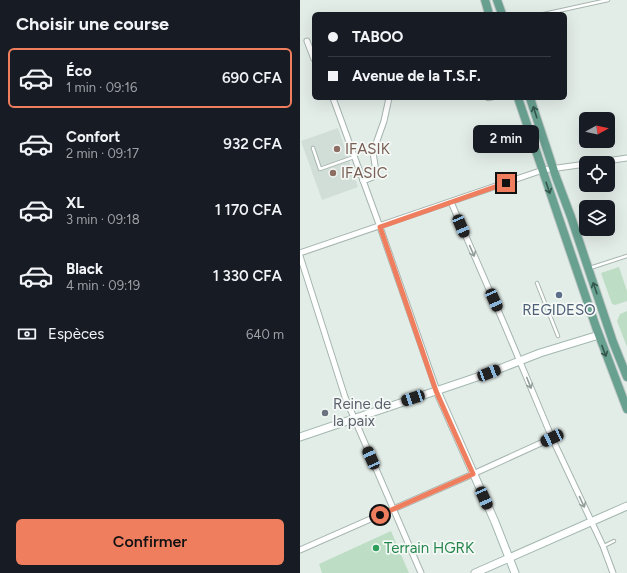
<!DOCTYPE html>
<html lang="fr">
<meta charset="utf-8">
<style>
:root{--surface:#171b24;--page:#242831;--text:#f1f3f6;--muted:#9ea1a6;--line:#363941;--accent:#ef7e5f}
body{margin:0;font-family:Figtree,sans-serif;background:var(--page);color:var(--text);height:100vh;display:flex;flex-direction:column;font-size:15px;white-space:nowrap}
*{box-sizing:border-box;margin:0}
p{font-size:13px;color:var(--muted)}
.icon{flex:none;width:22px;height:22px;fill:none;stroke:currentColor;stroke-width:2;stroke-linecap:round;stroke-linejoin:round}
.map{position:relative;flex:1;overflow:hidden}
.panel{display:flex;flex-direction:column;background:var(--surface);width:300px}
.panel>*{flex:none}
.banner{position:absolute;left:12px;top:12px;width:255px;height:88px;border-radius:6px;box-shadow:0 4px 16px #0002;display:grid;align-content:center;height:88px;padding:0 16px;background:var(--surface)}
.needle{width:26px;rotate:82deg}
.controls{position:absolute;left:279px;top:112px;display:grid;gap:8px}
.controls a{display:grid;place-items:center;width:36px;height:36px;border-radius:6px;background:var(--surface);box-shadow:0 4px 16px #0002;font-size:20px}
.end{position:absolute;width:18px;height:18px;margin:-9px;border:5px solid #ef7e5f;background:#111;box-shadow:0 0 0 2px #111}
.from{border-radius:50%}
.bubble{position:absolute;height:28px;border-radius:6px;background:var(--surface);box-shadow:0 4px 16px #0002;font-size:13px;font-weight:600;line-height:28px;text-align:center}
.car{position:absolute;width:12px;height:24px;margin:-12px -6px;border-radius:5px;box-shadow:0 0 3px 1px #0007;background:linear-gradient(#222 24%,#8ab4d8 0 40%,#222 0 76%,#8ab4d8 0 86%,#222 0)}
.banner b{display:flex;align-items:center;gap:14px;height:38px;font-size:15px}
.banner b+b{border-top:1px solid var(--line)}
.banner i{width:10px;height:10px;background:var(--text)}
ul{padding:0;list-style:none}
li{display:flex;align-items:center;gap:12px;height:60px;margin:0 8px 6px;padding:0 8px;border:2px solid transparent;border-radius:6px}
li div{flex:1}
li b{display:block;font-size:15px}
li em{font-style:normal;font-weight:600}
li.selected{border-color:var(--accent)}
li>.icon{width:36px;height:36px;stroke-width:1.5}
h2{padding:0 16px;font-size:18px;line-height:48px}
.pay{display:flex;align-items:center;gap:10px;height:44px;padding:0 16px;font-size:15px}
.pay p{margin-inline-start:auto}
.button{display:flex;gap:8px;margin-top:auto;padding:8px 16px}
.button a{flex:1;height:46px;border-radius:6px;background:var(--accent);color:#111;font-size:16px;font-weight:600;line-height:46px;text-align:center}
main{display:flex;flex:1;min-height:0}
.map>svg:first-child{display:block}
</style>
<main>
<section class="panel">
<h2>Choisir une course</h2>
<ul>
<li class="selected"><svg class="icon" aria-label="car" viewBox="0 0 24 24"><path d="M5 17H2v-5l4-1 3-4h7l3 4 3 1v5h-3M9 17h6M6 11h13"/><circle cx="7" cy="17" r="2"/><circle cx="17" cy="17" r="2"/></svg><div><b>Éco</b><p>1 min · 09:16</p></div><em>690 CFA</em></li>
<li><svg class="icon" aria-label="car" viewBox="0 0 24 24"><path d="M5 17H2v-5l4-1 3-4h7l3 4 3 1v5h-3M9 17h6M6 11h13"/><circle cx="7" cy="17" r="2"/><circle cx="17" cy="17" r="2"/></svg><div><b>Confort</b><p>2 min · 09:17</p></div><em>932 CFA</em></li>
<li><svg class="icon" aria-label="car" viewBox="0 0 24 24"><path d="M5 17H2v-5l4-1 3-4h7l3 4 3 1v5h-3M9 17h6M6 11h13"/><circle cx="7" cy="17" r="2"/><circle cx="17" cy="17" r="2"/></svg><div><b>XL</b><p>3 min · 09:18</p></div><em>1 170 CFA</em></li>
<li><svg class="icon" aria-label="car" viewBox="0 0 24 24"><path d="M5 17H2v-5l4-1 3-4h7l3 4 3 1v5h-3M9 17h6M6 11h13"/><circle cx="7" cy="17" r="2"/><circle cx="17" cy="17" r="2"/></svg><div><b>Black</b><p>4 min · 09:19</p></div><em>1 330 CFA</em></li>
</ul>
<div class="pay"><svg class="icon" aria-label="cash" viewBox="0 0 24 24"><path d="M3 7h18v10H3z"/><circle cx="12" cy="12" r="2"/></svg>Espèces<p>640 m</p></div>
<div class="button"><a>Confirmer</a></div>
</section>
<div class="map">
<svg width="327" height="573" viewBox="0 0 327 573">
<rect width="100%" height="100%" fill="#e3ede8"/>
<path fill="#d1ddd7" d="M 38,128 L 58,187 L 22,200 L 1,141 Z"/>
<g fill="#bdddc5">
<path d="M 319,267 L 327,291 L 327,301 L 315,305 L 312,304 L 301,273 Z"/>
<path d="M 327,311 L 327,347 L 317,321 L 320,314 Z"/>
<path d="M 91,531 L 109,573 L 22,573 L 19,564 Z"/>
</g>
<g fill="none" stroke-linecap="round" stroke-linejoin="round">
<g stroke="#a6b5af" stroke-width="4.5">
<g id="lane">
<path d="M 244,14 L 308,0"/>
<path d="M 186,98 L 188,99 L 193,98"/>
<path d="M 13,148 L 20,169 L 54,157"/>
<path d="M 290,268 L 327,256"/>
<path d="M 237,283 L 258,336"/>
<path d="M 304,546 L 314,541"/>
</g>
</g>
<g stroke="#a6b5af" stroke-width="7">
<g id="street">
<path d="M 7,41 L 14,59"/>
<path d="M 33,98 L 80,227 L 137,391"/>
<path d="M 293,163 L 327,158"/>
<path d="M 63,181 L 73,177 L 76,172 L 73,152 L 84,121 L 89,98"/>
<path d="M 151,202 L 205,326 L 252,438 L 303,546 L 313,573"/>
<path d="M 0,253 L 234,173 L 243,170 L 286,164"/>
<path d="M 0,256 L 45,397 L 121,573"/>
<path d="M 0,550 L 173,474 L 252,438"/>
</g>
</g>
<g stroke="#a2b8b0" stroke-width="9">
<g id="secondary">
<path d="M 137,391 L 195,522 L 215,573"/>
<path d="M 0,437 L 189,373 L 240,353 L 299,335"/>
<path d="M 175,573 L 327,506"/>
</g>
</g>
<g stroke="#c1c9c7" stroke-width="10">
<g id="primary">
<path d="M 185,0 L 189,14"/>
<path d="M 197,0 L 202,14"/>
<path d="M 218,98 L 296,327 L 327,409"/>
<path d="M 230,98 L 256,177 L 271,217 L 313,342 L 327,377"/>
</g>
</g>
<use href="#lane" stroke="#fff" stroke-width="2.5"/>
<use href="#street" stroke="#fff" stroke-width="5"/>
<use href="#secondary" stroke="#fff" stroke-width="7"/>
<use href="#primary" stroke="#69a191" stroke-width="8"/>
</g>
<defs><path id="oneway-shaft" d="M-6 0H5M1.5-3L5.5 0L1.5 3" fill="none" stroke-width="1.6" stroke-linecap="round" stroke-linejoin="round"/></defs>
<g stroke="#34574d">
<use href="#oneway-shaft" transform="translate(235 112) rotate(-108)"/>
<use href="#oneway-shaft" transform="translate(248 188) rotate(71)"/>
<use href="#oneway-shaft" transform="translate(295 288) rotate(-109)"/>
<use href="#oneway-shaft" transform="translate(304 351) rotate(69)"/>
</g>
<g stroke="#919e9a">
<use href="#oneway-shaft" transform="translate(172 251) rotate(66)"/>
<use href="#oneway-shaft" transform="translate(229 383) rotate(68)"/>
<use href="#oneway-shaft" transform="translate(282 502) rotate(65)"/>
</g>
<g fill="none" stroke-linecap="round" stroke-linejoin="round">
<path stroke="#ef7e5f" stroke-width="5" d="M 80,515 L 173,474 L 136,391 L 80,227 L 206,183"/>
</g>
<g fill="#8d6e63" stroke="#f4f9f6" stroke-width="1.5">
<circle cx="37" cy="149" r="4"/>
<circle cx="33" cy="173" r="4"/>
</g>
<circle fill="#5c6f8a" stroke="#f4f9f6" stroke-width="1.5" cx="259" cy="295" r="4"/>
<circle fill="#6b7280" stroke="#f4f9f6" stroke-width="1.5" cx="25" cy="413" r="4"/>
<circle fill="#2e9e5b" stroke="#f4f9f6" stroke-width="1.5" cx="76" cy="548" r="4"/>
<g text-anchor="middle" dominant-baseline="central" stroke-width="3.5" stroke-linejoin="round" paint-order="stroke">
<g font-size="15" fill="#785e54" stroke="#f4f9f6" text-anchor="start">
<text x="45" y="149">IFASIK</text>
<text x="41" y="173">IFASIC</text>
</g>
<g font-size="15" fill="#4e5e75" stroke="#f4f9f6">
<text x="259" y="310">REGIDESO</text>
</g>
<g font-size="15" fill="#5b616d" stroke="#f4f9f6" text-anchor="start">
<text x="33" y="404">Reine de<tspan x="33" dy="17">la paix</tspan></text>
</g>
<g font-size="15" fill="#27864d" stroke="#f4f9f6" text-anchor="start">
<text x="84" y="548">Terrain HGRK</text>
</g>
</g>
</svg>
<div class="controls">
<a><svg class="needle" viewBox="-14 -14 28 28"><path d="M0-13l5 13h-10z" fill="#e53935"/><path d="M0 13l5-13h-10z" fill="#9ea1a6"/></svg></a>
<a><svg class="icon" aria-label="locate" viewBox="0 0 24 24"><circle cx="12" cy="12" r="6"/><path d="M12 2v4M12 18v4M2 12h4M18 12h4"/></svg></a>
<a><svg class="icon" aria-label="layers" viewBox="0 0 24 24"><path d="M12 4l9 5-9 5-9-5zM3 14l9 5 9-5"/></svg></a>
</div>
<i class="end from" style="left:80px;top:515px"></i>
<i class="end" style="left:206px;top:183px"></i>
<div class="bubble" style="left:173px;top:125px;width:66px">2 min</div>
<i class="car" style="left:161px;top:226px;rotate:157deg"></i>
<i class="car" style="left:194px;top:300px;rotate:156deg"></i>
<i class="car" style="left:189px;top:373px;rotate:69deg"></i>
<i class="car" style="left:113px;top:398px;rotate:252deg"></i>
<i class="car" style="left:252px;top:438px;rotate:245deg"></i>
<i class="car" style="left:71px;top:458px;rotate:336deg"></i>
<i class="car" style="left:184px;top:498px;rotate:156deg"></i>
<div class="banner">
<b><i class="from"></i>TABOO</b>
<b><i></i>Avenue de la T.S.F.</b>
</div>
</div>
</main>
